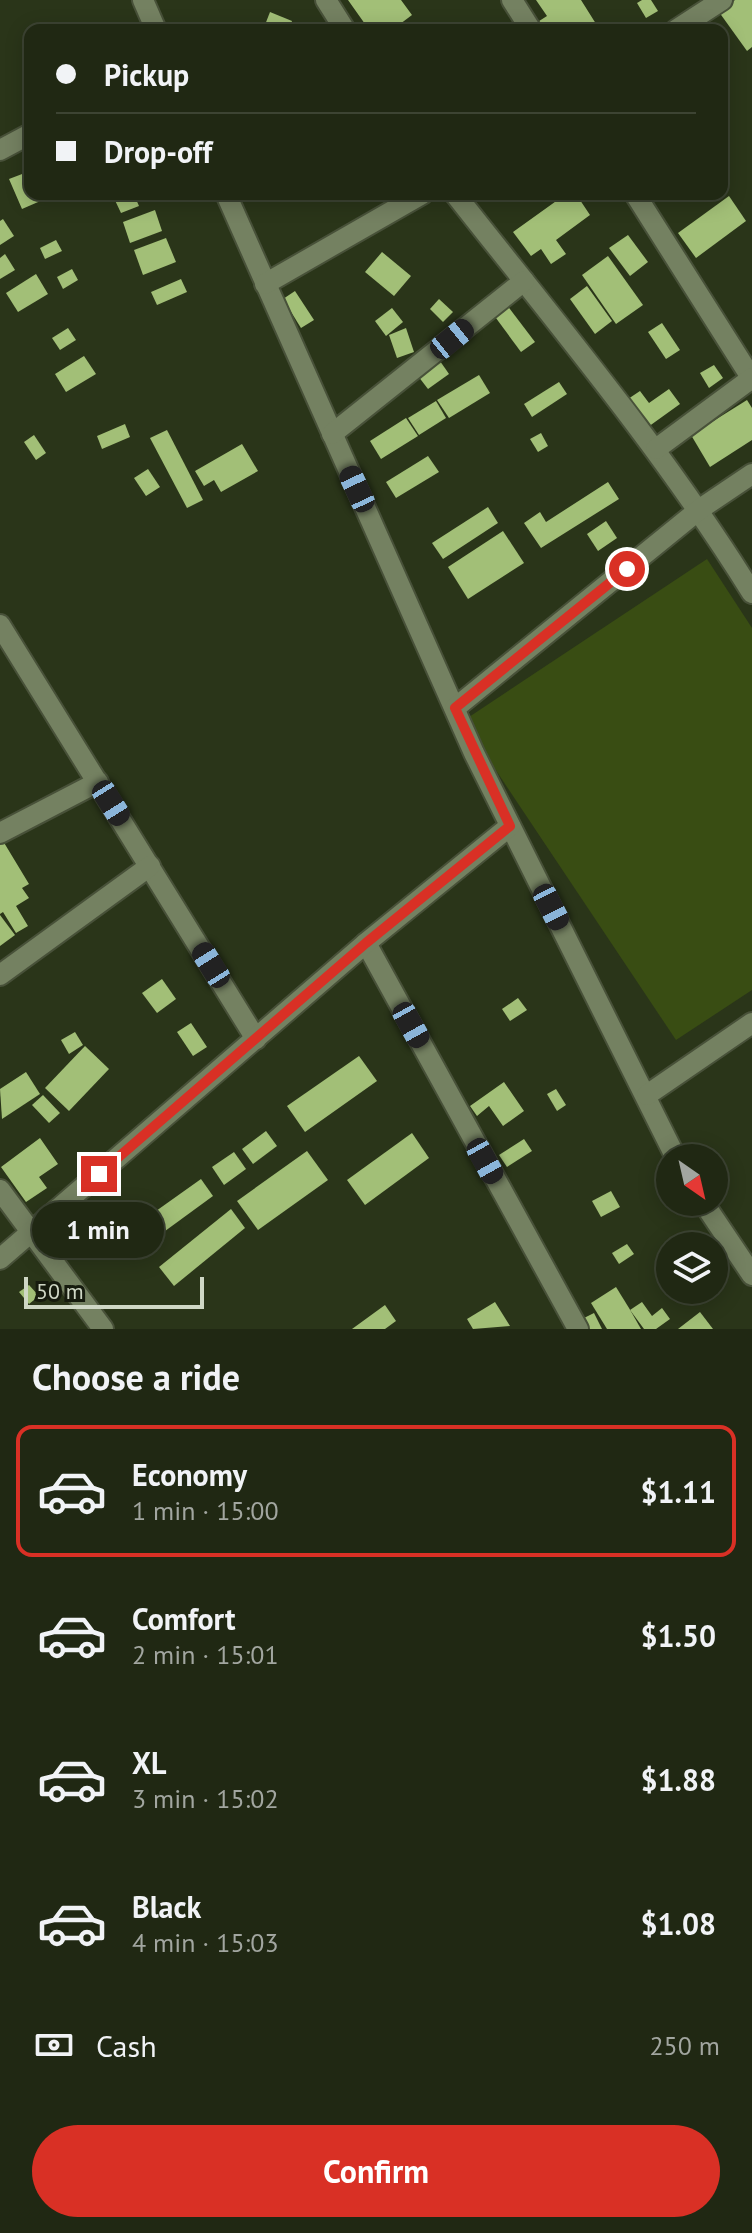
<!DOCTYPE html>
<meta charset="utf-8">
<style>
:root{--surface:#202813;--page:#28301c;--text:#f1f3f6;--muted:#a2a6a0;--line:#3d4433;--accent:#d93025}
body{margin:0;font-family:"PT Sans",sans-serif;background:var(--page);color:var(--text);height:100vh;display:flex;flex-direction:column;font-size:30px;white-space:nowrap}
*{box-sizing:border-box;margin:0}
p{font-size:26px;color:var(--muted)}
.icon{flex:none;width:44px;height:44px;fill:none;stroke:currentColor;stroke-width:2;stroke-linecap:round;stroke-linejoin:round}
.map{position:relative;height:1329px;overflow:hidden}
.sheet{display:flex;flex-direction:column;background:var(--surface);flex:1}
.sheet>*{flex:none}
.banner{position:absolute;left:24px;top:24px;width:704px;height:176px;border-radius:16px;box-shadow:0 4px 20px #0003,0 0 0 2px var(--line);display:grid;align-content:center;height:176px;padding:0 32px;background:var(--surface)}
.needle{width:52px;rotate:146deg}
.controls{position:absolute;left:656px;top:1144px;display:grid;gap:16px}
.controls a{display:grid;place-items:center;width:72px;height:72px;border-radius:50%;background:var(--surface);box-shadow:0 4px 20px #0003,0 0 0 2px var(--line);font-size:40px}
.scale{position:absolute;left:24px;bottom:20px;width:180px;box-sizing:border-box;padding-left:8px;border:4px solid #cfd7c5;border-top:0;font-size:22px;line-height:28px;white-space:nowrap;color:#cfd7c5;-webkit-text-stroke:6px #161b0e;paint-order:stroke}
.end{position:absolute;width:36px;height:36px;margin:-18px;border:10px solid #d93025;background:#fff;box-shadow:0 0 0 4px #fff}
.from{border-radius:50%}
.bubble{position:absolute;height:56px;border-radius:28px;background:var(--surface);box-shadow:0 4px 20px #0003,0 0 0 2px var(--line);font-size:26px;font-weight:600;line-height:56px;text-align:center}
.car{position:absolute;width:24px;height:48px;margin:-24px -12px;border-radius:10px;box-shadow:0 0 6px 2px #0007;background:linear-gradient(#222 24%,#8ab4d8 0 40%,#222 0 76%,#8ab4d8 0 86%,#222 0)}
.banner b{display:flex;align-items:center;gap:28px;height:76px;font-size:30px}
.banner b+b{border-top:2px solid var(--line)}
.banner i{width:20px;height:20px;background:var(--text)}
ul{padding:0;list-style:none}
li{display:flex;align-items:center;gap:24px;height:132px;margin:0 16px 12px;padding:0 16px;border:4px solid transparent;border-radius:16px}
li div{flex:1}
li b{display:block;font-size:30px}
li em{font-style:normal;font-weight:600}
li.on{border-color:var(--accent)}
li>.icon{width:72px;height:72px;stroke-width:1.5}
h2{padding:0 32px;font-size:36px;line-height:96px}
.pay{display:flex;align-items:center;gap:20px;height:88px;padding:0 32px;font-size:30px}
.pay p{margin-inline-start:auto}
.action{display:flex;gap:16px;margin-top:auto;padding:16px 32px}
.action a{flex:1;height:92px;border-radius:48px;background:var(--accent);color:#fff;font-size:32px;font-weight:600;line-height:92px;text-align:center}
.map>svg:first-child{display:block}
</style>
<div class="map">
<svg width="752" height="1329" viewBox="0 0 752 1329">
<rect width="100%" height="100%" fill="#2a3519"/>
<path fill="#394d13" d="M 707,559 L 752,628 L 752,990 L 676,1040 L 463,721 Z"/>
<g fill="#a2bf77">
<path d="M 348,0 L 401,0 L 412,15 L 392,30 L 383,23 L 373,30 L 360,30 L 365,24 Z"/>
<path d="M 536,0 L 581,0 L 598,27 L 593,30 L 540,30 L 536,23 L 547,16 Z"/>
<path d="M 642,0 L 651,0 L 658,11 L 646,18 L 637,3 Z"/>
<path d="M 735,0 L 752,0 L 752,47 L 747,51 L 719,12 Z"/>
<path d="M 270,12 L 292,21 L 289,30 L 263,30 Z"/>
<path d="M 30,171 L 30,194 L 43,194 L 45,199 L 22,209 L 9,179 Z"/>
<path d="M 112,194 L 142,194 L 135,197 L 139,206 L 121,213 Z"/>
<path d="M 566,194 L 576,194 L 590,215 L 556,240 L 566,254 L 551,264 L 541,249 L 531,256 L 513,232 Z"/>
<path d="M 729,196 L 746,221 L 696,258 L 678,233 Z"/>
<path d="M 155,210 L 162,231 L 130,243 L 123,222 Z"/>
<path d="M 3,219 L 14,236 L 0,245 L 0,221 Z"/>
<path d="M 628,235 L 648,262 L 630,276 L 609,248 Z"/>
<path d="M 166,238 L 176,262 L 143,275 L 134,250 Z"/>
<path d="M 56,240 L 62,251 L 45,259 L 40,248 Z"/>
<path d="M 382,252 L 411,276 L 394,296 L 365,272 Z"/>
<path d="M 5,254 L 15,270 L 0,279 L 0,258 Z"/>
<path d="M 608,256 L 643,305 L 616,324 L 582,275 Z"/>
<path d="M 72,269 L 78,280 L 63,289 L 57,277 Z"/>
<path d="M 36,274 L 48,294 L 18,312 L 6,293 Z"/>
<path d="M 181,279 L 187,292 L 157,305 L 151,292 Z"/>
<path d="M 587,286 L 612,321 L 595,334 L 570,299 Z"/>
<path d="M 295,291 L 314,320 L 301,328 L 283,299 Z"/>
<path d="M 439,299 L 453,312 L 443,322 L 430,309 Z"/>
<path d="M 503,300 L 535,342 L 521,352 L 490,310 Z"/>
<path d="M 392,308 L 403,322 L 386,336 L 375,321 Z"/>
<path d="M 662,323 L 680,350 L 666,359 L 648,332 Z"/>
<path d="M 68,328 L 76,340 L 60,350 L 52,338 Z"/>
<path d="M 406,328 L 414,352 L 397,358 L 389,335 Z"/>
<path d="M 84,356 L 96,374 L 66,392 L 55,374 Z"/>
<path d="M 440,361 L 449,374 L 428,389 L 418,376 Z"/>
<path d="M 714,365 L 723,378 L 709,388 L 700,373 Z"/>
<path d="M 479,375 L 490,393 L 449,418 L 437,400 Z"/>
<path d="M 559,382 L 567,394 L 532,417 L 524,404 Z"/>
<path d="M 669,389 L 680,404 L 648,427 L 628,399 L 640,391 L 649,403 Z"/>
<path d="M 747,400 L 752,408 L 752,440 L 710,467 L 691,435 Z"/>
<path d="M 436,401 L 446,418 L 419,435 L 408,418 Z"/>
<path d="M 406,418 L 418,436 L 381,459 L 370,441 Z"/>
<path d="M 125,424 L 130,437 L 102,449 L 97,436 Z"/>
<path d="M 167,430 L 203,500 L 187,508 L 150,438 Z"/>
<path d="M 541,433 L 548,446 L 538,452 L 530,439 Z"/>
<path d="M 34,435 L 46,453 L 36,460 L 24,442 Z"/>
<path d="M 242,444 L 258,471 L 221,492 L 214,480 L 204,486 L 195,471 Z"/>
<path d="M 428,456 L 439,472 L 396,498 L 386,482 Z"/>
<path d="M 148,469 L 160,487 L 146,496 L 134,478 Z"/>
<path d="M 608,482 L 619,499 L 541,548 L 524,523 L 540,512 L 546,522 Z"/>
<path d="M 488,507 L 498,523 L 443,559 L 432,543 Z"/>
<path d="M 606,521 L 617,538 L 598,551 L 587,534 Z"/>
<path d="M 503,531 L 524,563 L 468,599 L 448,567 Z"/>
<path d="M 3,841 L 29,884 L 22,888 L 29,898 L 16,906 L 28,926 L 16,933 L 3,912 L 0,914 L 0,843 Z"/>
<path d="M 0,915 L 15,935 L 0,946 Z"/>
<path d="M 162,979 L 176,999 L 157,1013 L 142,993 Z"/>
<path d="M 518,998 L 527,1010 L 510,1021 L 502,1009 Z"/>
<path d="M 191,1023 L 207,1047 L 193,1056 L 177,1032 Z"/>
<path d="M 75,1032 L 83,1045 L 69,1054 L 61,1040 Z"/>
<path d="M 85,1046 L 109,1069 L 69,1111 L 45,1088 Z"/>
<path d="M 359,1056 L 377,1081 L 305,1132 L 287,1106 Z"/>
<path d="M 26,1072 L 40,1094 L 2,1119 L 0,1089 Z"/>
<path d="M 504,1082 L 524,1111 L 503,1126 L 489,1106 L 477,1116 L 470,1106 Z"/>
<path d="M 556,1089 L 566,1105 L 557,1111 L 547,1094 Z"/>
<path d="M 43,1095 L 60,1113 L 49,1123 L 32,1105 Z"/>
<path d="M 266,1131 L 277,1146 L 253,1164 L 242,1149 Z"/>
<path d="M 412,1133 L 429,1158 L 365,1205 L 347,1180 Z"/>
<path d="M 40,1138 L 58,1164 L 39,1177 L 47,1188 L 26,1202 L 1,1167 Z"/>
<path d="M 524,1139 L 532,1151 L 507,1167 L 499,1155 Z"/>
<path d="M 307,1151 L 328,1180 L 258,1230 L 237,1201 Z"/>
<path d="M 234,1152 L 246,1169 L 224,1185 L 212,1167 Z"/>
<path d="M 201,1179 L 213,1196 L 161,1234 L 149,1216 Z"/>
<path d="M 611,1191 L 620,1207 L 601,1217 L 592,1201 Z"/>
<path d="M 231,1209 L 245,1228 L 174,1286 L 159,1267 Z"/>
<path d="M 627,1244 L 634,1254 L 619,1264 L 612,1253 Z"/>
<path d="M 29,1285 L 39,1296 L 29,1304 L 19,1292 Z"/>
<path d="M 616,1287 L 629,1308 L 641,1329 L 607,1329 L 591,1303 Z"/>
<path d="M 495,1302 L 510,1326 L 473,1329 L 467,1319 Z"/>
<path d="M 642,1302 L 652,1316 L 662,1308 L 670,1319 L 656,1329 L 644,1329 L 630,1310 Z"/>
<path d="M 385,1305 L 396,1321 L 385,1329 L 352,1329 Z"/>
<path d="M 700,1312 L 713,1329 L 678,1329 Z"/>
<path d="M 594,1313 L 602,1329 L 589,1329 L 584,1318 Z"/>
</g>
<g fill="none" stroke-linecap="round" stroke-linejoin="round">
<g stroke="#485139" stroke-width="24">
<g id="minor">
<path d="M 143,0 L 156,30"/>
<path d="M 326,0 L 345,30"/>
<path d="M 512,0 L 531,30"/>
<path d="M 676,30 L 722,0"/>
<path d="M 0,150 L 30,134"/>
<path d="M 226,194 L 474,753 L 676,1158"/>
<path d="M 455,194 C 558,325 664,451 752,593"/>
<path d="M 635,194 L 752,379"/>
<path d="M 265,284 L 422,194"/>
<path d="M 332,434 L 524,281"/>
<path d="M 656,449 L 752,378"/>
<path d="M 0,625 L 256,1039"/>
<path d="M 455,708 L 700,509 L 752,474"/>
<path d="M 0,833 L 98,782"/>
<path d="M 366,943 L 578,1329"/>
<path d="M 0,975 L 150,866"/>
<path d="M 647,1095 L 752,1023"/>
<path d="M 0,1190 L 103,1329"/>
<path d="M 703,1202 L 752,1275"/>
<path d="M 0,1259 L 366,943 L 510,826"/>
</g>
</g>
<use href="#minor" stroke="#748161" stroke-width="20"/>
</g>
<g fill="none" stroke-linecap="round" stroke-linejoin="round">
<path stroke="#d93025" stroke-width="10" d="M 99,1174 L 366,943 L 510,826 L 455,708 L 627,569"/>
</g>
</svg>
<div class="controls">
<a><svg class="needle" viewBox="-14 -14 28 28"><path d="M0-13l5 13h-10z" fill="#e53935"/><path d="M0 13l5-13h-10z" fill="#a2a6a0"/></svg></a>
<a><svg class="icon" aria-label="layers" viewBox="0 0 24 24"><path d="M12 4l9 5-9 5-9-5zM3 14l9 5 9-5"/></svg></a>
</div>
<div class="scale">50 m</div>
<i class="end from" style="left:627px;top:569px"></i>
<i class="end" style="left:99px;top:1174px"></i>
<div class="bubble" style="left:32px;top:1202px;width:132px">1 min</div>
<i class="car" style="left:452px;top:339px;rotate:51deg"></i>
<i class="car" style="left:357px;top:489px;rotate:335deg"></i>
<i class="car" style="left:111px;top:803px;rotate:148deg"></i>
<i class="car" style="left:551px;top:907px;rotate:153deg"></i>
<i class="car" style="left:211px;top:965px;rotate:328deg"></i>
<i class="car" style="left:411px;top:1025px;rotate:151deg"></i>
<i class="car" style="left:485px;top:1161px;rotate:151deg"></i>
<div class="banner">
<b><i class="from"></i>Pickup</b>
<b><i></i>Drop-off</b>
</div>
</div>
<section class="sheet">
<h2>Choose a ride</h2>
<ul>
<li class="on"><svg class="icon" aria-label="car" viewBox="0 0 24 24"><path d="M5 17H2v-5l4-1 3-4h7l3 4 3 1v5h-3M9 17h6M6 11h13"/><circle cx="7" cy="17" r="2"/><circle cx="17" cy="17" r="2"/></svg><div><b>Economy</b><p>1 min · 15:00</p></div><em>$1.11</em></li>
<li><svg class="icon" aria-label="car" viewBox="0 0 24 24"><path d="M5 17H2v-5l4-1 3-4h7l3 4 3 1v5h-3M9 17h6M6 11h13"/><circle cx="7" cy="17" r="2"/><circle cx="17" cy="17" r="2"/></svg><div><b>Comfort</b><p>2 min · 15:01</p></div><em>$1.50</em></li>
<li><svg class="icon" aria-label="car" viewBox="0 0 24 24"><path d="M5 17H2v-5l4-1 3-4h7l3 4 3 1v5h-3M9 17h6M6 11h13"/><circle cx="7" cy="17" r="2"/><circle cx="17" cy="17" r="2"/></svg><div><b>XL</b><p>3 min · 15:02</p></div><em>$1.88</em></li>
<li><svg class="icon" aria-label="car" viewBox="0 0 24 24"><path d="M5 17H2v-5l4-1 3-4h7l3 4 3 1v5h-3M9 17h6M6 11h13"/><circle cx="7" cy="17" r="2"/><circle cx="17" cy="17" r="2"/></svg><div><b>Black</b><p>4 min · 15:03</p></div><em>$1.08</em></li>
</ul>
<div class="pay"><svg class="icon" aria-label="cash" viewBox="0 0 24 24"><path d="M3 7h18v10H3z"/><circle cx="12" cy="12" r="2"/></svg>Cash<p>250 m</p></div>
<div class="action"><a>Confirm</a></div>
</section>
